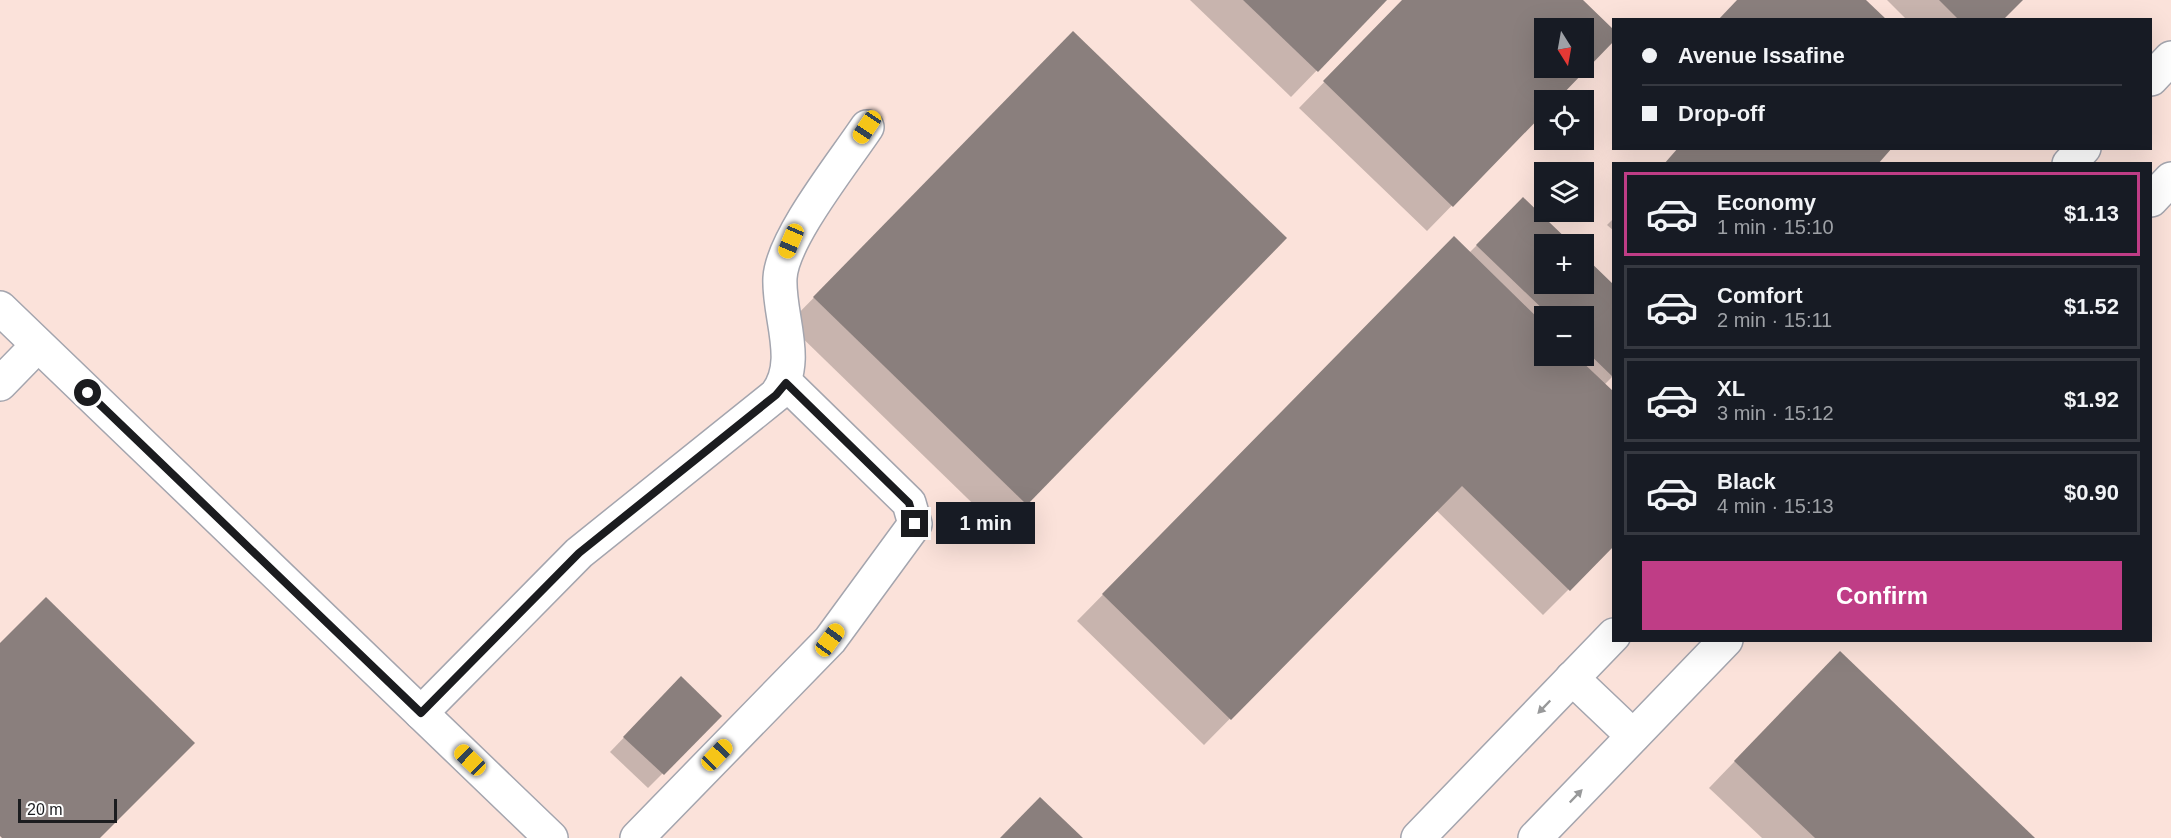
<!DOCTYPE html>
<meta charset="utf-8">
<style>
:root{--surface:#171b24;--page:#242831;--text:#f1f3f6;--muted:#9ea1a6;--line:#363941;--accent:#bf3d86}
body{margin:0;font-family:Arial,sans-serif;background:var(--page);color:var(--text);height:100vh;display:flex;flex-direction:column;font-size:22px;white-space:nowrap}
*{box-sizing:border-box;margin:0}
p{font-size:20px;color:var(--muted)}
.icon{flex:none;width:33px;height:33px;fill:none;stroke:currentColor;stroke-width:2;stroke-linecap:round;stroke-linejoin:round}
.map{position:relative;flex:1;overflow:hidden}
.drawer{position:absolute;left:1612px;top:162px;width:540px;height:480px;display:flex;flex-direction:column;background:var(--surface);border-radius:0px;box-shadow:0 6px 24px #0002}
.drawer>*{flex:none}
.hud{position:absolute;left:1612px;top:18px;width:540px;height:132px;border-radius:0px;box-shadow:0 6px 24px #0002;display:grid;align-content:center;height:132px;padding:0 30px;background:var(--surface)}
.needle{width:39px;rotate:169deg}
.controls{position:absolute;left:1534px;top:18px;display:grid;gap:12px}
.controls a{display:grid;place-items:center;width:60px;height:60px;border-radius:0px;background:var(--surface);box-shadow:0 6px 24px #0002;font-size:30px}
.scale{position:absolute;left:18px;bottom:15px;width:99px;box-sizing:border-box;padding-left:6px;border:3px solid #1b1c1f;border-top:0;font-size:16px;line-height:21px;white-space:nowrap;color:#1b1c1f;-webkit-text-stroke:4px #fff;paint-order:stroke}
.end{position:absolute;width:27px;height:27px;margin:-14px;border:8px solid #1b1c1f;background:#fff;box-shadow:0 0 0 3px #fff}
.from{border-radius:50%}
.bubble{position:absolute;height:42px;border-radius:0px;background:var(--surface);box-shadow:0 6px 24px #0002;font-size:20px;font-weight:800;line-height:42px;text-align:center}
.car{position:absolute;width:18px;height:36px;margin:-18px -9px;border-radius:8px;box-shadow:0 0 4px 2px #0007;background:linear-gradient(#f5c518 24%,#345 0 40%,#f5c518 0 76%,#345 0 86%,#f5c518 0)}
.hud b{display:flex;align-items:center;gap:21px;height:57px;font-size:22px}
.hud b+b{border-top:2px solid var(--line)}
.hud i{width:15px;height:15px;background:var(--text)}
ul{padding:10px 0 0;list-style:none}
li{display:flex;align-items:center;gap:18px;height:84px;margin:0 12px 9px;padding:0 18px;border:3px solid var(--line);border-radius:0px}
li div{flex:1}
li b{display:block;font-size:22px}
li em{font-style:normal;font-weight:800}
li.on{border-color:var(--accent)}
li>.icon{width:54px;height:54px;stroke-width:1.5}
.cta{display:flex;gap:12px;margin-top:auto;padding:12px 30px}
.cta a{flex:1;height:69px;border-radius:0px;background:var(--accent);color:#fff;font-size:24px;font-weight:800;line-height:69px;text-align:center}
.map>svg:first-child{display:block}
</style>
<div class="map">
<svg width="2171" height="838" viewBox="0 0 2171 838">
<rect width="100%" height="100%" fill="#f0f2fc"/>
<path fill="#fbe2da" fill-rule="evenodd" d="M 0,0 L 2171,0 L 2171,838 L 0,838 ZM 1614,20 L 2151,20 L 2151,148 L 1614,148 ZM 1545,28 L 1584,28 L 1584,68 L 1545,68 ZM 1545,100 L 1584,100 L 1584,140 L 1545,140 ZM 1614,164 L 2151,164 L 2151,640 L 1614,640 ZM 1545,172 L 1584,172 L 1584,212 L 1545,212 ZM 1545,244 L 1584,244 L 1584,284 L 1545,284 ZM 1545,316 L 1584,316 L 1584,356 L 1545,356 Z"/>
<g fill="#0003" fill-rule="evenodd">
<path d="M 1190,0 L 1385,0 L 1291,97 Z"/>
<path d="M 1404,0 L 1581,0 L 1614,32 L 1614,39 L 1554,100 L 1545,100 L 1545,110 L 1427,231 L 1299,108 ZM 1545,28 L 1584,28 L 1584,68 L 1545,68 Z"/>
<path d="M 1887,0 L 2021,0 L 2001,20 L 1907,20 Z"/>
<path d="M 1048,59 L 1285,238 L 1000,530 L 788,324 Z"/>
<path d="M 1523,199 L 1570,244 L 1545,244 L 1545,284 L 1584,284 L 1584,258 L 1614,287 L 1614,375 L 1604,385 L 1614,394 L 1614,544 L 1543,615 L 1436,510 L 1204,745 L 1077,621 L 1454,238 L 1469,253 ZM 1545,316 L 1584,316 L 1584,356 L 1545,356 Z"/>
<path d="M 1614,218 L 1614,231 L 1607,225 Z"/>
<path d="M 681,678 L 720,716 L 648,788 L 610,752 Z"/>
<path d="M 1814,679 L 2033,838 L 1762,838 L 1709,788 Z"/>
</g>
<g fill="#8a7f7d" fill-rule="evenodd">
<path d="M 1243,0 L 1387,0 L 1318,72 Z"/>
<path d="M 1402,0 L 1583,0 L 1614,30 L 1614,41 L 1557,100 L 1545,100 L 1545,112 L 1453,207 L 1323,81 ZM 1545,28 L 1584,28 L 1584,68 L 1545,68 Z"/>
<path d="M 1737,0 L 1866,0 L 1887,20 L 1718,20 Z"/>
<path d="M 1939,0 L 2023,0 L 2003,20 L 1959,20 Z"/>
<path d="M 1073,31 L 1287,238 L 1027,505 L 813,297 Z"/>
<path d="M 1678,148 L 1892,148 L 1878,164 L 1664,164 Z"/>
<path d="M 1523,197 L 1572,244 L 1545,244 L 1545,284 L 1584,284 L 1584,256 L 1614,285 L 1614,378 L 1584,349 L 1584,316 L 1550,316 L 1476,245 Z"/>
<path d="M 1454,236 L 1545,325 L 1545,356 L 1576,356 L 1614,392 L 1614,546 L 1570,591 L 1462,486 L 1231,720 L 1102,594 Z"/>
<path d="M 46,597 L 195,743 L 100,838 L 2,838 L 0,836 L 0,643 Z"/>
<path d="M 1840,651 L 2035,838 L 1815,838 L 1734,761 Z"/>
<path d="M 681,676 L 722,716 L 664,775 L 623,737 Z"/>
<path d="M 1040,797 L 1083,838 L 1000,838 Z"/>
</g>
<g fill="none" stroke-linecap="round" stroke-linejoin="round">
<g stroke="#a4a5ae" stroke-width="36">
<g id="minor">
<path d="M 2151,79 L 2171,58"/>
<path d="M 2069,164 L 2084,148"/>
<path d="M 2151,200 L 2171,179"/>
<path d="M 0,308 L 551,838"/>
<path d="M 0,384 L 38,345"/>
<path d="M 1572,678 L 1633,736"/>
<path d="M 421,713 L 579,553 L 776,395 C 802,362 778,316 780,278 C 782,239 843,163 867,127"/>
<path d="M 637,838 L 830,640 L 915,524 L 909,503 L 786,383"/>
<path d="M 1418,838 L 1614,635"/>
<path d="M 1535,838 L 1726,640"/>
</g>
</g>
<use href="#minor" stroke="#fff" stroke-width="33"/>
</g>
<defs><path id="oneway-solid" d="M-6-.8H1V-3.2L6.5 0L1 3.2V.8H-6Z" transform="scale(1.5)"/></defs>
<g fill="#98999a">
<use href="#oneway-solid" transform="translate(1544 707) rotate(134)"/>
<use href="#oneway-solid" transform="translate(1576 796) rotate(-46)"/>
</g>
<g fill="none" stroke-linecap="round" stroke-linejoin="round">
<path stroke="#1b1c1f" stroke-width="8" d="M 88,393 L 421,713 L 579,553 L 776,395 L 786,383 L 909,503 L 915,524"/>
</g>
</svg>
<div class="controls">
<a><svg class="needle" viewBox="-14 -14 28 28"><path d="M0-13l5 13h-10z" fill="#e53935"/><path d="M0 13l5-13h-10z" fill="#9ea1a6"/></svg></a>
<a><svg class="icon" aria-label="locate" viewBox="0 0 24 24"><circle cx="12" cy="12" r="6"/><path d="M12 2v4M12 18v4M2 12h4M18 12h4"/></svg></a>
<a><svg class="icon" aria-label="layers" viewBox="0 0 24 24"><path d="M12 4l9 5-9 5-9-5zM3 14l9 5 9-5"/></svg></a>
<a>+</a>
<a>−</a>
</div>
<div class="scale">20 m</div>
<i class="end from" style="left:88px;top:393px"></i>
<i class="end" style="left:915px;top:524px"></i>
<div class="bubble" style="left:936px;top:502px;width:99px">1 min</div>
<i class="car" style="left:867px;top:127px;rotate:214deg"></i>
<i class="car" style="left:791px;top:241px;rotate:203deg"></i>
<i class="car" style="left:830px;top:640px;rotate:36deg"></i>
<i class="car" style="left:717px;top:755px;rotate:44deg"></i>
<i class="car" style="left:470px;top:760px;rotate:314deg"></i>
<div class="hud">
<b><i class="from"></i>Avenue Issafine</b>
<b><i></i>Drop-off</b>
</div>
<section class="drawer">
<ul>
<li class="on"><svg class="icon" aria-label="car" viewBox="0 0 24 24"><path d="M5 17H2v-5l4-1 3-4h7l3 4 3 1v5h-3M9 17h6M6 11h13"/><circle cx="7" cy="17" r="2"/><circle cx="17" cy="17" r="2"/></svg><div><b>Economy</b><p>1 min · 15:10</p></div><em>$1.13</em></li>
<li><svg class="icon" aria-label="car" viewBox="0 0 24 24"><path d="M5 17H2v-5l4-1 3-4h7l3 4 3 1v5h-3M9 17h6M6 11h13"/><circle cx="7" cy="17" r="2"/><circle cx="17" cy="17" r="2"/></svg><div><b>Comfort</b><p>2 min · 15:11</p></div><em>$1.52</em></li>
<li><svg class="icon" aria-label="car" viewBox="0 0 24 24"><path d="M5 17H2v-5l4-1 3-4h7l3 4 3 1v5h-3M9 17h6M6 11h13"/><circle cx="7" cy="17" r="2"/><circle cx="17" cy="17" r="2"/></svg><div><b>XL</b><p>3 min · 15:12</p></div><em>$1.92</em></li>
<li><svg class="icon" aria-label="car" viewBox="0 0 24 24"><path d="M5 17H2v-5l4-1 3-4h7l3 4 3 1v5h-3M9 17h6M6 11h13"/><circle cx="7" cy="17" r="2"/><circle cx="17" cy="17" r="2"/></svg><div><b>Black</b><p>4 min · 15:13</p></div><em>$0.90</em></li>
</ul>
<div class="cta"><a>Confirm</a></div>
</section>
</div>
